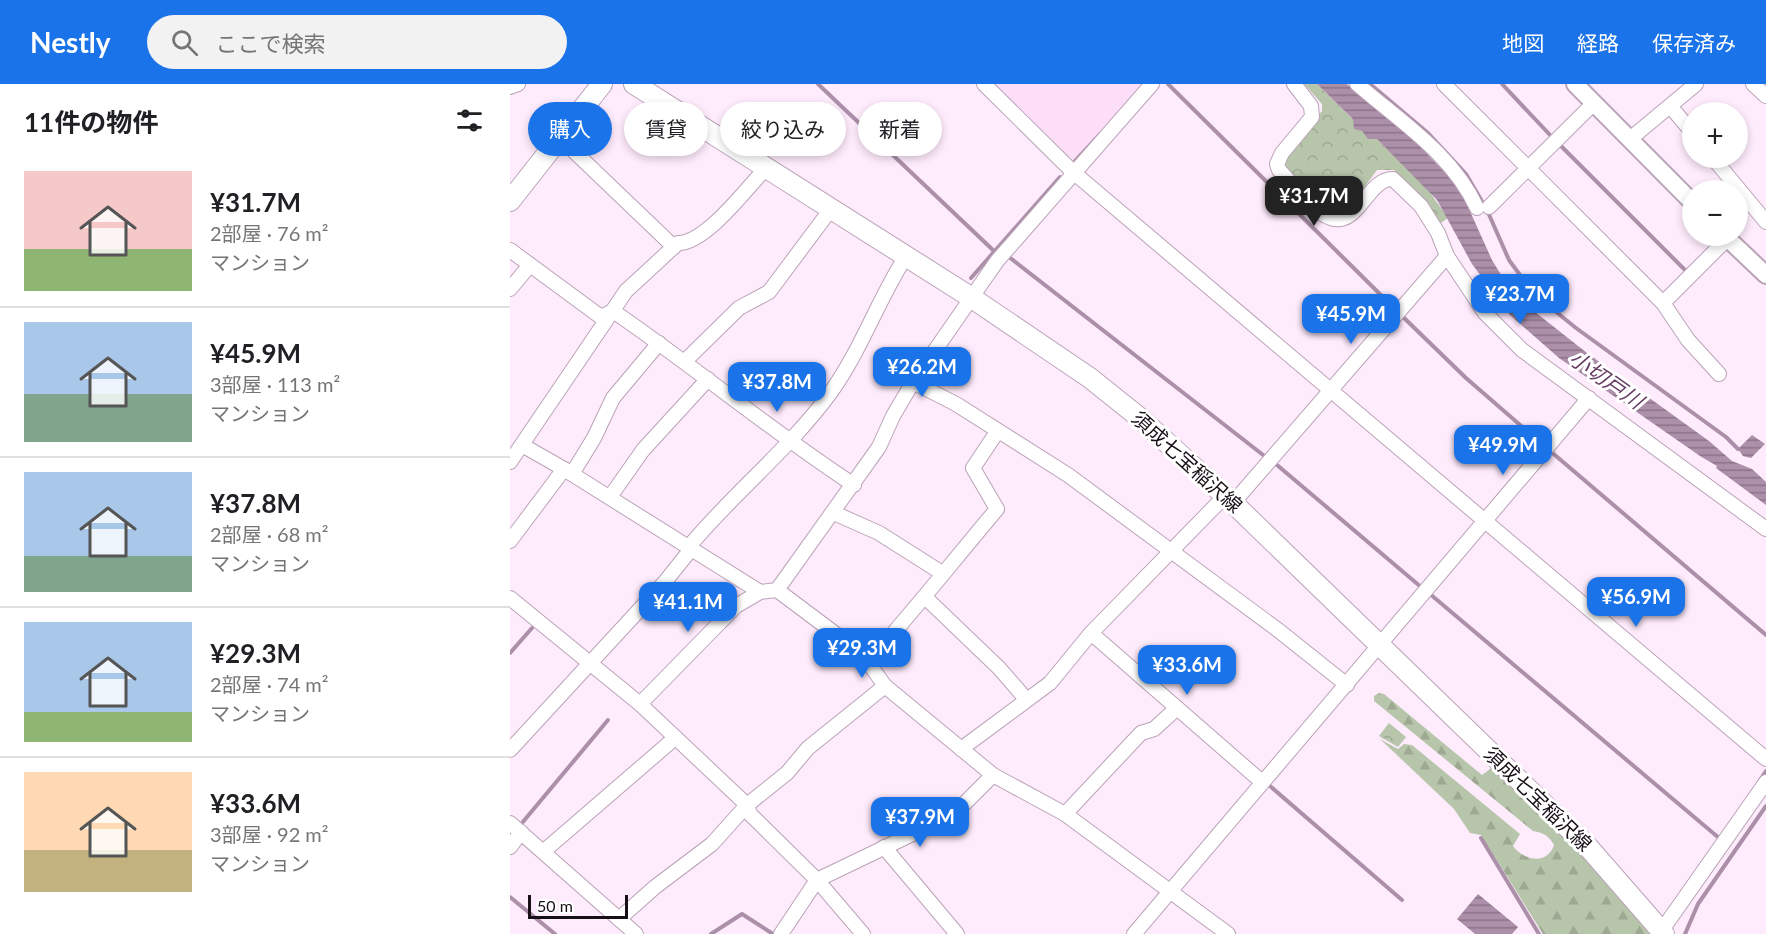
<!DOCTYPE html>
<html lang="ja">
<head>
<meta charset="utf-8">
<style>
  :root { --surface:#fff; --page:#f2f2f2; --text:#202124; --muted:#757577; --line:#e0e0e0; --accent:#1a73e8 }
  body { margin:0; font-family:Lato,"Noto Sans JP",sans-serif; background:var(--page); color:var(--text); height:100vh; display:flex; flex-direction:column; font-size:22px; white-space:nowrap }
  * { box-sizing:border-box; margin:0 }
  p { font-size:20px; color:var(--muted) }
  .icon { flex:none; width:33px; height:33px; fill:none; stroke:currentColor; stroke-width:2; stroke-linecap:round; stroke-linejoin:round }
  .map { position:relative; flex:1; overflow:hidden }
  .drawer { display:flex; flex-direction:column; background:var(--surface); width:510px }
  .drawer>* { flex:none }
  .banner { position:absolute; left:18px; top:18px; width:570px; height:54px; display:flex; gap:12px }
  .fabs { position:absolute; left:1172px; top:18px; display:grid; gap:12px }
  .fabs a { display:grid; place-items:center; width:66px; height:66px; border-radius:50%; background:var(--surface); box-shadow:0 3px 9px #0003; font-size:30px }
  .scale { position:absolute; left:18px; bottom:15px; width:100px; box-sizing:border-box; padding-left:6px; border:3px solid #170f16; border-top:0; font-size:16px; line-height:21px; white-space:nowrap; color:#170f16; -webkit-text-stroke:4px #fff; paint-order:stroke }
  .price { position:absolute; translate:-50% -51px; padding:0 14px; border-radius:12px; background:var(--accent); color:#fff; font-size:20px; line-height:39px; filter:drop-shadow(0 2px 3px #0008) }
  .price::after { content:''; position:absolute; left:50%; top:36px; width:18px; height:14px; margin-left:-9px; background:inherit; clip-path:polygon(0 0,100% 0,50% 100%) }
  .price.current { background:#222; color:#fff }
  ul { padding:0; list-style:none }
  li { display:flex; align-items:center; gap:18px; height:150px; padding:0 24px }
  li+li { border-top:2px solid var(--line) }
  li span { display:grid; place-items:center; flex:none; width:168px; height:120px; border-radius:0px; color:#555 }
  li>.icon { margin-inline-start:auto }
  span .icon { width:72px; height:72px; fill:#fffc; stroke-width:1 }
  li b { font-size:26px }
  h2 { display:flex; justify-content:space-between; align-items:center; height:72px; padding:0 24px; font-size:26px }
  .chip { padding:0 21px; border-radius:27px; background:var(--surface); box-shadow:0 3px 9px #0003; font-size:21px; line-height:54px }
  .chip.current { background:var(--accent); color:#fff }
  header { display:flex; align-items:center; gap:36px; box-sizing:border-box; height:84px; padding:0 30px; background:var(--accent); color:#fff }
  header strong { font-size:28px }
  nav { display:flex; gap:33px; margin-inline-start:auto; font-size:21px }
  .search { width:420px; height:54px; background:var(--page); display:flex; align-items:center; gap:15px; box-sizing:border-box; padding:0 21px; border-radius:33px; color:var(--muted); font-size:22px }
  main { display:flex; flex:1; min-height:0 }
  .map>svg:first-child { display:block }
  .built { fill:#fddef9 }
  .forest { fill:url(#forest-firs) }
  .park { fill:url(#park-crowns) }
  .water { fill:url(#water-rules) }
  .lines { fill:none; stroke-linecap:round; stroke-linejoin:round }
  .stream { stroke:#ac8fa9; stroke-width:4 }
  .minor-casing { stroke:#baa3b8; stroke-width:16 }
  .tertiary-casing { stroke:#baa3b8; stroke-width:20 }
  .secondary-casing { stroke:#baa3b8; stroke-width:22 }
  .minor { stroke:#fff; stroke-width:14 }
  .tertiary { stroke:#fff; stroke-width:16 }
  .secondary { stroke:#fff; stroke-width:20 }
  .labels { text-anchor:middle; stroke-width:6; stroke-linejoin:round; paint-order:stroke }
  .street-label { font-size:20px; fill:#170f16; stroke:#fff }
  .water-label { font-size:21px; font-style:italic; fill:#663d63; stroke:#fff }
</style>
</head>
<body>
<header>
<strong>Nestly</strong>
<div class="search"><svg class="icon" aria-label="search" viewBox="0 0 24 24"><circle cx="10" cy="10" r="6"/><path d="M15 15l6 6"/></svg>ここで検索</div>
<nav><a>地図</a><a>経路</a><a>保存済み</a></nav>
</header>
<main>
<section class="drawer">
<h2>11件の物件<svg class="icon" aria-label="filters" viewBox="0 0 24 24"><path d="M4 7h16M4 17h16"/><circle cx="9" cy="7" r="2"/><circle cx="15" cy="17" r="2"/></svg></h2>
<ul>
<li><span style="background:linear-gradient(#f6c9c9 65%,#8fb573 0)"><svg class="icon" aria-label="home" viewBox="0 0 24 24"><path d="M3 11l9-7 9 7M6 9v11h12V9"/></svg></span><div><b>¥31.7M</b><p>2部屋 · 76 m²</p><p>マンション</p></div></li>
<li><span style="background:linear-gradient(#a9c7e8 60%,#7fa58c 0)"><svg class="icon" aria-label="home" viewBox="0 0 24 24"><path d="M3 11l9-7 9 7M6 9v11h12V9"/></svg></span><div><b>¥45.9M</b><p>3部屋 · 113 m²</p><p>マンション</p></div></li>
<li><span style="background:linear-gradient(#a9c7e8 70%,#7fa58c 0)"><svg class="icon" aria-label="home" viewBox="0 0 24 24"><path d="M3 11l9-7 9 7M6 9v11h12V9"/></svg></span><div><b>¥37.8M</b><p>2部屋 · 68 m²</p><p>マンション</p></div></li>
<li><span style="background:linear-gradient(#a9c7e8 75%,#8fb573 0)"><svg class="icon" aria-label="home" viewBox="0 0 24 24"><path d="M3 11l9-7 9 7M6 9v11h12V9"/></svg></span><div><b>¥29.3M</b><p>2部屋 · 74 m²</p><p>マンション</p></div></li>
<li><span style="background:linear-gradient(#ffd9b3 65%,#c2b280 0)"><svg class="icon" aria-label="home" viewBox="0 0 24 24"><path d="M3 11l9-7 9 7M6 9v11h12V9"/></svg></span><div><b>¥33.6M</b><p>3部屋 · 92 m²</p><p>マンション</p></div></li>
</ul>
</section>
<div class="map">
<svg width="1256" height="850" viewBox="0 0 1256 850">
  <defs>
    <pattern id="forest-firs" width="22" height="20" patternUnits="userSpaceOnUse" patternTransform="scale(1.5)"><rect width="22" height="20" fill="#b7c6ab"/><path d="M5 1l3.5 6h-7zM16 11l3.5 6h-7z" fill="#9da992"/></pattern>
    <pattern id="park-crowns" width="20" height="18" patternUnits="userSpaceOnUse" patternTransform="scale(1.5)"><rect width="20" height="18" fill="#b7c6ab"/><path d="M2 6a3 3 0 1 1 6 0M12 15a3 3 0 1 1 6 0" fill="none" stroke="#9da992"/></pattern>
    <pattern id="water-rules" width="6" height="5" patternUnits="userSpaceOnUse" patternTransform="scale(1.5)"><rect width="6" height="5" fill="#ac8fa9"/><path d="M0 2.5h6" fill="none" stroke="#8b7389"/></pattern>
  </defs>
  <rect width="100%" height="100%" fill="#feebfc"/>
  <path class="built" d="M 482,0 L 632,0 L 564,76 L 561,73 L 558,76 Z"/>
  <path class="forest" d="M 869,609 L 874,610 L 972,691 L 984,682 L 1074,771 L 1142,850 L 1033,850 L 971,751 L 960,749 L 944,725 L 870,655 L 888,665 L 894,660 L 902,661 L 1010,750 L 1003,762 C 1013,776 1037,782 1044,761 C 1038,751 1034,749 1023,747 L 864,617 L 864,612 Z"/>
  <g class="park">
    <path d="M 794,0 L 807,0 L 843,35 L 848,45 L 867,55 L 914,100 L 938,134 L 928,141 L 915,120 L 884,86 L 867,86 C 842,118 834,145 797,107 C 786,97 776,89 773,74 L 812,27 L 812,20 Z"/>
    <path d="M 879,639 L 896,653 L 888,663 L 869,652 Z"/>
  </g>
  <g class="water">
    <path d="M 807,0 L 837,0 L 903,55 L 941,95 L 954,114 L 982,176 L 996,199 L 1020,224 L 1077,269 L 1199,357 L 1222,377 L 1242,385 L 1256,398 L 1256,421 L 1206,384 L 1207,382 L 1190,372 L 1049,274 L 1000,231 L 962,180 L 927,116 L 867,55 L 858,55 L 852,47 L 844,45 L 843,35 Z"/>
    <path d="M 1242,351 L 1255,360 L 1241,374 L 1233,372 L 1228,365 Z"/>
    <path d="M 968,810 L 1008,843 L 1002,850 L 965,850 L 947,835 Z"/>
  </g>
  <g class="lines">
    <g class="stream">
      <path d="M 308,0 L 484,167"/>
      <path d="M 658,0 L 885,225"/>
      <path d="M 860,0 L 918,49 L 956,90 L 977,126 L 999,176 L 1024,210 L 1066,244 L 1216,353 L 1228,365"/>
      <path d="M 992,0 L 1041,52"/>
      <path d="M 1049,60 L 1176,187"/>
      <path d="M 565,77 L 591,49"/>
      <path d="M 499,173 L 757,374"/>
      <path d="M 461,194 L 550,93"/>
      <path d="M 891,231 L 956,294 L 1033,361"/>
      <path d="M 1039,366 L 1256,551"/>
      <path d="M 767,381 L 911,503"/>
      <path d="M 920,510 L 1209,754"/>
      <path d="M 0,569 L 22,544"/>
      <path d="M 1250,696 L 1256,687"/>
      <path d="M 760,702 L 892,816"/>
      <path d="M 12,739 L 98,636"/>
      <path d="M 971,754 L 1029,850"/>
      <path d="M 0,813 L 45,850"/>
      <path d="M 201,850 L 232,830 L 263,850"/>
      <path d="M 1175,850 L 1188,820 L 1256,722"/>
    </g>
    <defs>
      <g id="minor">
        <path d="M 474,0 L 563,88 L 1256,675"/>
        <path d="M 784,0 L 801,22 L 802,33 L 772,69 L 767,80 L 769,86 C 783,100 798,123 816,132 C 848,149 856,94 883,95 L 911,122 L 928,149 L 937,172 L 975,229 L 1012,266 L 1256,445"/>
        <path d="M 847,0 C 891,38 942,70 967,124"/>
        <path d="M 934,0 L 1153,219 L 1178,256 L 1209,290"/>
        <path d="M 1243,0 L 1256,12"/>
        <path d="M 0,3 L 8,0"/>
        <path d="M 1160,22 L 1182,48"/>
        <path d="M 50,54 L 164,163"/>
        <path d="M 1120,55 L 1186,0"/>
        <path d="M 1203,74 L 1256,138"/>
        <path d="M 979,123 L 1084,19"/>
        <path d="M 0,166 L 91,233 L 103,227 C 185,283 261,347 344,401"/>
        <path d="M 0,205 L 20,181"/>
        <path d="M 1153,219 L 1218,154"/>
        <path d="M 175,277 L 229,224 L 259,208 L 321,125"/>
        <path d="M 403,298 L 446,320 L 558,391 L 768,546 L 837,601"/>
        <path d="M 12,361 L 54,385"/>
        <path d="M 0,378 L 116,207 L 168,159 C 195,160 237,104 256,84"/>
        <path d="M 62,390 L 84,354 L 103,314 L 149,259"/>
        <path d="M 100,413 L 133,366 L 198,295"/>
        <path d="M 723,419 L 937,172"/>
        <path d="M 324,429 L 369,449 L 432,489"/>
        <path d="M 0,457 L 54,385 L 250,508"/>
        <path d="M 267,506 L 339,560 L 358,578 L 375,602 L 483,691 L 555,730 L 718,850"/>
        <path d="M 0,514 L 130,620 L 237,721 L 240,730 L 307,796 L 353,850"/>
        <path d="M 416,514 L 489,584 L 516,615"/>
        <path d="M 581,549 L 752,698"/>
        <path d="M 358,578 C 403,528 444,476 487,425 L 463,384 L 487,348"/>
        <path d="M 130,620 L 226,522 L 250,508 L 267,506 L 369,363 L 383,332 L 403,298 L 487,177 L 642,0"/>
        <path d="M 451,665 L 540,599 L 581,549 L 715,412"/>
        <path d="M 0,666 L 154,499 L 182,464 L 182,459 C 226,407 281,363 321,308 C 351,266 368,216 396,172"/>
        <path d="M 555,730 L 631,649 L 644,645 L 667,624"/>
        <path d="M 0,739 L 126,850"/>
        <path d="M 0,763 L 11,748"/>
        <path d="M 374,763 L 447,850"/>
        <path d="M 34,767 L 165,654"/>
        <path d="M 109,835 L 145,803 L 202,760 L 237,721 L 277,689 L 298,664 L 375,602"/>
        <path d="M 1152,846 L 1256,698"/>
        <path d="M 271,850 L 307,796 L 444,730 L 483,691"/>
        <path d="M 624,850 L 1079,314"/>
      </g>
      <g id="tertiary">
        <path d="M 1065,0 L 1182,118"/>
        <path d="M 1215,152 L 1256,191"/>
      </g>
      <g id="secondary">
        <path d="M 124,0 L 462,214 L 580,294 L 630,334 L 723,419 L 1079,764 L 1154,850"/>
        <path d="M 0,117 L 92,0"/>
      </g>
    </defs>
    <use href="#minor" class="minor-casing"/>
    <use href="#tertiary" class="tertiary-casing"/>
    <use href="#secondary" class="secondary-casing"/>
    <use href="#minor" class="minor"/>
    <use href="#tertiary" class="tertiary"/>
    <use href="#secondary" class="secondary"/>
  </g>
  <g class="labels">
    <g class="street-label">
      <text transform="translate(677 378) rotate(42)" y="7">須成七宝稲沢線</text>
      <text transform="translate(1028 715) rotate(44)" y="7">須成七宝稲沢線</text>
    </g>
    <g class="water-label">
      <text transform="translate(1096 296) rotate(35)" y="7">小切戸川</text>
    </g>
  </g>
</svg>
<div class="fabs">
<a>+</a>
<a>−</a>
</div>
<div class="scale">50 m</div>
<b class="price current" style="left:804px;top:143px">¥31.7M</b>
<b class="price" style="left:1010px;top:241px">¥23.7M</b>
<b class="price" style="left:841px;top:261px">¥45.9M</b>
<b class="price" style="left:412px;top:314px">¥26.2M</b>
<b class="price" style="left:267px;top:329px">¥37.8M</b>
<b class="price" style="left:993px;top:392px">¥49.9M</b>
<b class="price" style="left:1126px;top:544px">¥56.9M</b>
<b class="price" style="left:178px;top:549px">¥41.1M</b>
<b class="price" style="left:352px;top:595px">¥29.3M</b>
<b class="price" style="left:677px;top:612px">¥33.6M</b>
<b class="price" style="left:410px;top:764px">¥37.9M</b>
<div class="banner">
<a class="chip current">購入</a>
<a class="chip">賃貸</a>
<a class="chip">絞り込み</a>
<a class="chip">新着</a>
</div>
</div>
</main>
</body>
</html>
